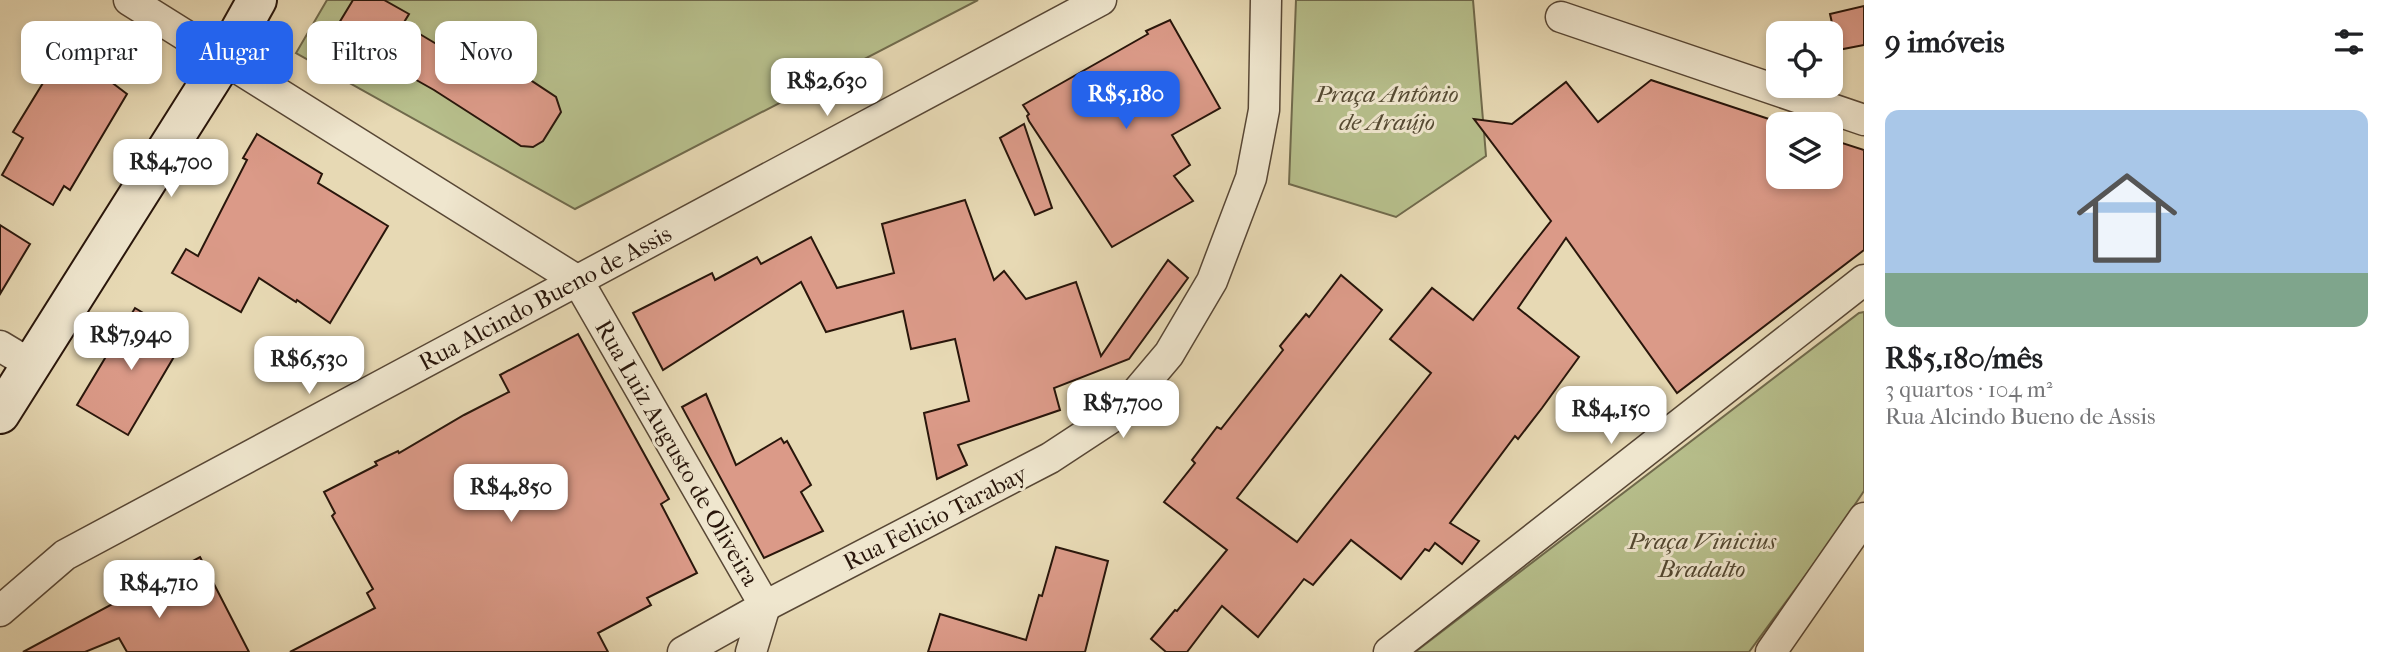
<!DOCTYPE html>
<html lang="pt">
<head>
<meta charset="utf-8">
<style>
  :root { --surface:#fff; --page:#f2f2f2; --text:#202124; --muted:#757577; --accent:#2563eb }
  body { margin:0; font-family:"IM FELL French Canon",serif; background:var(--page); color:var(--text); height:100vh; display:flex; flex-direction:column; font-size:26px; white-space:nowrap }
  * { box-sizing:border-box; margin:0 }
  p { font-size:23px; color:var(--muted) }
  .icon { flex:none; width:38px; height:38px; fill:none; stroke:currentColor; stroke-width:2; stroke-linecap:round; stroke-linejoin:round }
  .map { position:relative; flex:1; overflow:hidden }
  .sheet { display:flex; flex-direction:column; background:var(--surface); width:525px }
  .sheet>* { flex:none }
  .top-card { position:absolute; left:21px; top:21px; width:665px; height:63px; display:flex; gap:14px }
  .controls { position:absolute; left:1766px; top:21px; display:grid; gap:14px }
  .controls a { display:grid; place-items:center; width:77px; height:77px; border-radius:14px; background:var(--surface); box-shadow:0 4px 10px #0003; font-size:35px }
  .price { position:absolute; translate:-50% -60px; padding:0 16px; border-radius:14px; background:#fff; color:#222; font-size:23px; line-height:46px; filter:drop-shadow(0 2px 4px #0008) }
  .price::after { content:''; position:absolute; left:50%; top:42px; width:21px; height:16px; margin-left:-10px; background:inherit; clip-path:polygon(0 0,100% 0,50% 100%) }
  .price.active { background:var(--accent); color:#fff }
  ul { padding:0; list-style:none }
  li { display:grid; align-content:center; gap:14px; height:371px; padding:0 21px }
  li span { display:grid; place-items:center; height:217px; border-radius:14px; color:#555 }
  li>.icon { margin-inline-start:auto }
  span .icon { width:126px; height:126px; fill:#fffc; stroke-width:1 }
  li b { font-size:30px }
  h2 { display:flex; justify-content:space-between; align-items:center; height:84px; padding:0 21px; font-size:30px }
  .pill { padding:0 24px; border-radius:14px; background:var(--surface); box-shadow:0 4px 10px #0003; font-size:24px; line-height:63px }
  .pill.active { background:var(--accent); color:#fff }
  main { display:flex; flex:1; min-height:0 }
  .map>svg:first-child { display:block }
  .green { fill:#b7bf8c; stroke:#706a4c; stroke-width:2 }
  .building { fill:#db9a88; stroke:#29160b; stroke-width:2 }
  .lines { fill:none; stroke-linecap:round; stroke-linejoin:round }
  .street-casing { stroke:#584735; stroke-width:33 }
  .secondary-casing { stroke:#29160b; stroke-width:42 }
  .street { stroke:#efe6ce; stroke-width:30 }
  .secondary { stroke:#efe6ce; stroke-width:38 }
  .labels { text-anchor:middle; stroke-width:6; stroke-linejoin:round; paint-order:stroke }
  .park-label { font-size:24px; font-style:italic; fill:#544932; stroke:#efe6ce }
  .street-label { font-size:24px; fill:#29160b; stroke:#efe6ce }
</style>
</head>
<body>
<main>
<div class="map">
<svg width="1864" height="652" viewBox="0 0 1864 652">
  <rect width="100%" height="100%" fill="#e7d9b4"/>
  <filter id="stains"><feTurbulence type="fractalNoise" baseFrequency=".00286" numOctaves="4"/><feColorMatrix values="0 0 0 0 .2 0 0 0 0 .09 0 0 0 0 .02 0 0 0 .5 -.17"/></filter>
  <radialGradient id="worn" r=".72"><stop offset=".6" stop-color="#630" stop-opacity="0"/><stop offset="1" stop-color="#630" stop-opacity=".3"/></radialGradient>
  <g class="green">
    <path d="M 327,0 L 978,0 L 575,209 L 296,53 Z"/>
    <path d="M 1296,0 L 1473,0 L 1486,156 L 1396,217 L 1289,184 Z"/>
    <path d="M 1864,312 L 1864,491 L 1827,546 L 1749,652 L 1415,652 L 1859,313 Z"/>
  </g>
  <g class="building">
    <path d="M 353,0 L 384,0 L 409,14 L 403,24 L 495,79 L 506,64 L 556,97 L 561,112 L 543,141 L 533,147 L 521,146 L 434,90 L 333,33 Z"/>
    <path d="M 1864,6 L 1864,45 L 1838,50 L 1830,14 Z"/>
    <path d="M 1170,20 L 1220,108 L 1172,135 L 1190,165 L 1174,176 L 1193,201 L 1112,247 L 1029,121 L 1027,116 L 1029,114 L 1023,105 L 1148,34 L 1146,31 Z"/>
    <path d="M 65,47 L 127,94 L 70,190 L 64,186 L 53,205 L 2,175 L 23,138 L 13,132 Z"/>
    <path d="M 1651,80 L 1778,122 L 1778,177 L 1830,177 L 1830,139 L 1864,150 L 1864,250 L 1677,393 L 1566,238 L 1518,308 L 1579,357 L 1542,408 L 1518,439 L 1515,436 L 1450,523 L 1479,541 L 1462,564 L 1435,543 L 1429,551 L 1425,549 L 1401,579 L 1351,540 L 1313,585 L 1304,579 L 1258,637 L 1222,606 L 1187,652 L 1166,652 L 1151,639 L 1175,610 L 1177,611 L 1227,550 L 1164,502 L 1195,463 L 1192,460 L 1217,427 L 1221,429 L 1283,350 L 1280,346 L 1306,314 L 1309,317 L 1341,275 L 1382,310 L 1237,498 L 1297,542 L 1431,373 L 1390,339 L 1432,288 L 1473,320 L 1551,221 L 1474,119 L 1512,124 L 1566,82 L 1598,122 Z"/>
    <path d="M 1024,124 L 1052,208 L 1035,215 L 1000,138 Z"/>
    <path d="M 257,134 L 322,174 L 318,183 L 388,226 L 330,323 L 297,300 L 296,302 L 259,278 L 241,312 L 172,273 L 186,249 L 198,256 L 247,160 L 243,158 Z"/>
    <path d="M 965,200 L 994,280 L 1004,271 L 1026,299 L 1076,282 L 1101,356 L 1168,260 L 1188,278 L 1129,359 L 1054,388 L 1060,410 L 958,445 L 967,465 L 937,479 L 924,413 L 969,401 L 955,339 L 911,349 L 903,311 L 826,332 L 801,282 L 663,370 L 633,313 L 712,273 L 715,280 L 757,257 L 761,264 L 811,237 L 837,288 L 894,273 L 882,224 Z"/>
    <path d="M 0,225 L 30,244 L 0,294 Z"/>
    <path d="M 135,308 L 185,338 L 128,435 L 77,405 Z"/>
    <path d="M 578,334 L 669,499 L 661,504 L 697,573 L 647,598 L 651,605 L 598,633 L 608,652 L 290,652 L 375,608 L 367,593 L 373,589 L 332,516 L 335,513 L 324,492 L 377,465 L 375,462 L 398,451 L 399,453 L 464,415 L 509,392 L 500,375 Z"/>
    <path d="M 706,394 L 736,465 L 781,438 L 784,443 L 787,441 L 811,485 L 801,492 L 823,531 L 764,558 L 682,407 Z"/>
    <path d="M 1056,547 L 1108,561 L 1085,652 L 928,652 L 940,614 L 1026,640 L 1039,595 L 1042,596 Z"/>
    <path d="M 200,557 L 249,652 L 127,652 L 119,638 L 85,652 L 23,652 Z"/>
  </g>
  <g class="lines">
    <defs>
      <g id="street">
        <path d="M 129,0 L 578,281 L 765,606 L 751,652"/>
        <path d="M 1561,17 L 1864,120"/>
        <path d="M 0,346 L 30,364"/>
        <path d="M 0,611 L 65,555 L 1101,0"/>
        <path d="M 683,652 L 765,606 L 1050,458 L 1120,412 L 1169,354 L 1212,281 L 1251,178 L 1264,110 L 1266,0"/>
        <path d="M 1389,652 L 1864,280"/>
        <path d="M 1771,652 L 1864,518"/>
      </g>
      <path id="secondary" d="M 0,414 L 224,59 L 257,0"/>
    </defs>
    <use href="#street" class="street-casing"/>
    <use href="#secondary" class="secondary-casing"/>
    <use href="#street" class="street"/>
    <use href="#secondary" class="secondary"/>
  </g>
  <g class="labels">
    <g class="park-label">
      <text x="1387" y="102">Praça Antônio<tspan x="1387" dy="28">de Araújo</tspan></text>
      <text x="1702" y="549">Praça Vinicius<tspan x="1702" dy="28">Bradalto</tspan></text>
    </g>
    <g class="street-label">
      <text transform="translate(545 298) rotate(-28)" y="8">Rua Alcindo Bueno de Assis</text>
      <text transform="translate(677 453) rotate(60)" y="8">Rua Luiz Augusto de Oliveira</text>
      <text transform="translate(935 518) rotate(-27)" y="8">Rua Felicio Tarabay</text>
    </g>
  </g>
  <rect width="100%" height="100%" filter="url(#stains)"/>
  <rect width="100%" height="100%" fill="url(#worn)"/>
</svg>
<div class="controls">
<a><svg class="icon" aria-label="locate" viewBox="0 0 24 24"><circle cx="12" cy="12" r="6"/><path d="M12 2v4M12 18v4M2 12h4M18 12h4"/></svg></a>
<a><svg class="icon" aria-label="layers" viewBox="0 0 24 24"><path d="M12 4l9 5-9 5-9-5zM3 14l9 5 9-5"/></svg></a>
</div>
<b class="price" style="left:827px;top:118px">R$2,630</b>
<b class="price active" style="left:1126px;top:131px">R$5,180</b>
<b class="price" style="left:171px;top:199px">R$4,700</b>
<b class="price" style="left:131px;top:372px">R$7,940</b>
<b class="price" style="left:309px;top:396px">R$6,530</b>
<b class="price" style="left:1123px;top:440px">R$7,700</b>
<b class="price" style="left:1611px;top:446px">R$4,150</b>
<b class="price" style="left:511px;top:524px">R$4,850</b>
<b class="price" style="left:159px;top:620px">R$4,710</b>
<div class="top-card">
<a class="pill">Comprar</a>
<a class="pill active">Alugar</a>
<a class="pill">Filtros</a>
<a class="pill">Novo</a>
</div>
</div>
<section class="sheet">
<h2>9 imóveis<svg class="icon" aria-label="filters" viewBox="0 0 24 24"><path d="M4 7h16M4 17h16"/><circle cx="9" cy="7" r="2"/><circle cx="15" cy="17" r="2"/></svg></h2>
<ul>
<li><span style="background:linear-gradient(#a9c7e8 75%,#7fa58c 0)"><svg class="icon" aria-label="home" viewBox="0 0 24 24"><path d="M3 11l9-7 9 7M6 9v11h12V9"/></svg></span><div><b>R$5,180/mês</b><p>3 quartos · 104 m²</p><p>Rua Alcindo Bueno de Assis</p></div></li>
</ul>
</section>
</main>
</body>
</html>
